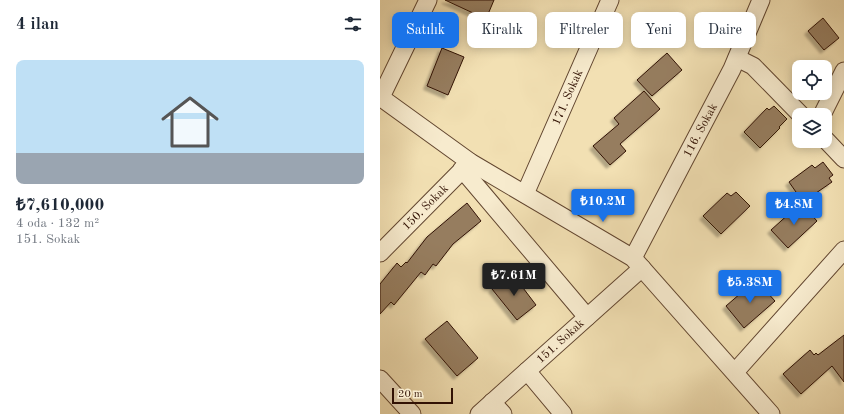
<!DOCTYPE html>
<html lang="tr">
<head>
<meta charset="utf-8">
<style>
  :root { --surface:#fff; --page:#f2f2f3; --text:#1f2937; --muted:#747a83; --line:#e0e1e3; --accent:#1a73e8 }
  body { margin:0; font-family:"Old Standard TT",serif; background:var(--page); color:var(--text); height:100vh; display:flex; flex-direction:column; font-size:15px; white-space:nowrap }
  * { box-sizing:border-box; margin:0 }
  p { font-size:13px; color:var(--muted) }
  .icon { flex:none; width:22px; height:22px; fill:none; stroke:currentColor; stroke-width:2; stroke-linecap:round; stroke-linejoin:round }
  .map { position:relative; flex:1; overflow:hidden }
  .side { display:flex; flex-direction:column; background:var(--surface); width:380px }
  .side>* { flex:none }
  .top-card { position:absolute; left:12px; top:12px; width:380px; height:36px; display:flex; gap:8px }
  .fabs { position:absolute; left:412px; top:60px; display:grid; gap:8px }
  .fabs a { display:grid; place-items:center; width:40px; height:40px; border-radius:8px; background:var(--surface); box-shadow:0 2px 10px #0003; font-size:20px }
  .scale { position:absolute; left:12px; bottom:10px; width:61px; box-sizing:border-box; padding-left:4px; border:2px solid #321204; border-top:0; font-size:11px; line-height:14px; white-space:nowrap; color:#321204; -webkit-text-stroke:3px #f7ebce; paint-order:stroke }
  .price { position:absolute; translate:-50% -34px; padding:0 9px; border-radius:4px; background:var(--accent); color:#fff; font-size:13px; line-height:26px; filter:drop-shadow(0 1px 2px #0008) }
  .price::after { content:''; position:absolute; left:50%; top:24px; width:12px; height:9px; margin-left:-6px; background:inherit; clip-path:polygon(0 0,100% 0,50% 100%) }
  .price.selected { background:#222; color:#fff }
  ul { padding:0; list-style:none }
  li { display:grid; align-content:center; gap:8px; height:212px; padding:0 16px }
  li+li { border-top:1px solid var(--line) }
  li span { display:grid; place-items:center; height:124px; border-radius:8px; color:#555 }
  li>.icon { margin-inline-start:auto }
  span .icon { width:72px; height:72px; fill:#fffc; stroke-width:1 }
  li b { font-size:17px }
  h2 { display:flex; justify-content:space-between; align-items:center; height:48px; padding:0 16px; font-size:17px }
  .chip { padding:0 14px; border-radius:8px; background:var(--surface); box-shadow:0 2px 10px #0003; font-size:14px; line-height:36px }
  .chip.selected { background:var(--accent); color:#fff }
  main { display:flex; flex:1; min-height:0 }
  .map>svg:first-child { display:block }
  .building { fill:#967d5f; stroke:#321204; filter:url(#shadow) }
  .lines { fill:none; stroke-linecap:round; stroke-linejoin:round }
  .minor-casing { stroke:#624630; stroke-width:19 }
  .minor { stroke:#f7ebce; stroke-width:17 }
  .labels { text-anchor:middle; stroke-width:3.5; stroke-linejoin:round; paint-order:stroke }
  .street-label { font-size:12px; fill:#321204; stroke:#f7ebce }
</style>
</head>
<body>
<main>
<section class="side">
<h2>4 ilan<svg class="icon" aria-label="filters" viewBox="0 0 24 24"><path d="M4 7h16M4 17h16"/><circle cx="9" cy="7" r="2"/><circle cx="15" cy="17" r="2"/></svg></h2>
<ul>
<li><span style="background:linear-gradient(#bfe0f5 75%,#9aa5b1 0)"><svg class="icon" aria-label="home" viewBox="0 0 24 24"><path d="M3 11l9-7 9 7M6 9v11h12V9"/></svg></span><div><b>₺7,610,000</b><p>4 oda · 132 m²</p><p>151. Sokak</p></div></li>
</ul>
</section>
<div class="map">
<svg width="464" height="414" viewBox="0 0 464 414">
  <defs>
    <filter id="shadow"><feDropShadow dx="-3.5" dy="3.5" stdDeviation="1" flood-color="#0004"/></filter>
  </defs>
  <rect width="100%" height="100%" fill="#f2e0b3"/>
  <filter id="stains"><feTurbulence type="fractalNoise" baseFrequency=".005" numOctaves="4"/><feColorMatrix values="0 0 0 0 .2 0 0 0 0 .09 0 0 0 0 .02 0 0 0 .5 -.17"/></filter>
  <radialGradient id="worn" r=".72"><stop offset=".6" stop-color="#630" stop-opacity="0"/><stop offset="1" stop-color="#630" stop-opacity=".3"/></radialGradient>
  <g class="building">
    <path d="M 65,0 L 114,0 L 106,19 Z"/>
    <path d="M 443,18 L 459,38 L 444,50 L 428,31 Z"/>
    <path d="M 62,48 L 84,57 L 68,95 L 47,86 Z"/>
    <path d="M 287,53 L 302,70 L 272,96 L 257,80 Z"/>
    <path d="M 264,91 L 280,109 L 240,144 L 246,151 L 230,165 L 213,146 L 239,124 L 234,118 Z"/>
    <path d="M 394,106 L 407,119 L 399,127 L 400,128 L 380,148 L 364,132 L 387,108 L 389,110 Z"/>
    <path d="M 443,162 L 453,175 L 449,178 L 452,182 L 423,202 L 409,182 L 432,165 L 435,168 Z"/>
    <path d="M 356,192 L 370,206 L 341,234 L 323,216 L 347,193 L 351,196 Z"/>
    <path d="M 87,203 L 101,221 L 73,244 L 56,266 L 53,264 L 45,275 L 41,272 L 14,305 L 11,302 L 0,314 L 0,284 L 17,263 L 21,267 L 26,262 L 27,263 L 47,237 Z"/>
    <path d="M 421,203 L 437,221 L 408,248 L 391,230 Z"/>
    <path d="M 134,276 L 156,305 L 137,320 L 112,289 L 125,278 L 128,281 Z"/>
    <path d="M 376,280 L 395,301 L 364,328 L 346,306 Z"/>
    <path d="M 67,321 L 98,358 L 77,376 L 45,339 Z"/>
    <path d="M 464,335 L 464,382 L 452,366 L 421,394 L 403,374 L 430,350 L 434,355 L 436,353 L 438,355 Z"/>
  </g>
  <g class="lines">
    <defs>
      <g id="minor">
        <path d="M 357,58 L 373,66 L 421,115"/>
        <path d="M 0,97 L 90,162 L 253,258 L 391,414"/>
        <path d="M 1,97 L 48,0"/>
        <path d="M 442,115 L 464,71"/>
        <path d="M 445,139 L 464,159"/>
        <path d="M 82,169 L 207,317"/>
        <path d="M 145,194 L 230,0"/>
        <path d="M 0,253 L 90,162"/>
        <path d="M 253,258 L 352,69 L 381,0"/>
        <path d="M 147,371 L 183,414"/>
        <path d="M 355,372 L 464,250"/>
        <path d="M 0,379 L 32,414"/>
        <path d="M 112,402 L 123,414"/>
        <path d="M 99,414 L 262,268"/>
      </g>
    </defs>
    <use href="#minor" class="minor-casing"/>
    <use href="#minor" class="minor"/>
  </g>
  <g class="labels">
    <g class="street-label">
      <text transform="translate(187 97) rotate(-66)" y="4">171. Sokak</text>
      <text transform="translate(320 130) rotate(-62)" y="4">116. Sokak</text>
      <text transform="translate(45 207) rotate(-45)" y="4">150. Sokak</text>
      <text transform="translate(180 341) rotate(-42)" y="4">151. Sokak</text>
    </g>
  </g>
  <rect width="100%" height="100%" filter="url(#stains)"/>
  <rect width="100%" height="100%" fill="url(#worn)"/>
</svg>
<div class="fabs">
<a><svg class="icon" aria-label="locate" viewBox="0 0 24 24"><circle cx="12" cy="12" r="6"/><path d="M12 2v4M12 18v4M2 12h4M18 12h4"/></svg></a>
<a><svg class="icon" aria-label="layers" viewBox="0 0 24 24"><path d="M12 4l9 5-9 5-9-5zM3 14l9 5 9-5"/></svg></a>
</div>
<div class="scale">20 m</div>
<b class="price" style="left:223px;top:223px">₺10.2M</b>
<b class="price" style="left:414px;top:226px">₺4.8M</b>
<b class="price selected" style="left:134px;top:297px">₺7.61M</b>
<b class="price" style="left:370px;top:304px">₺5.38M</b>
<div class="top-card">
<a class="chip selected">Satılık</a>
<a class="chip">Kiralık</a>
<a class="chip">Filtreler</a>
<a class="chip">Yeni</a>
<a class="chip">Daire</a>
</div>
</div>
</main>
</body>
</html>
